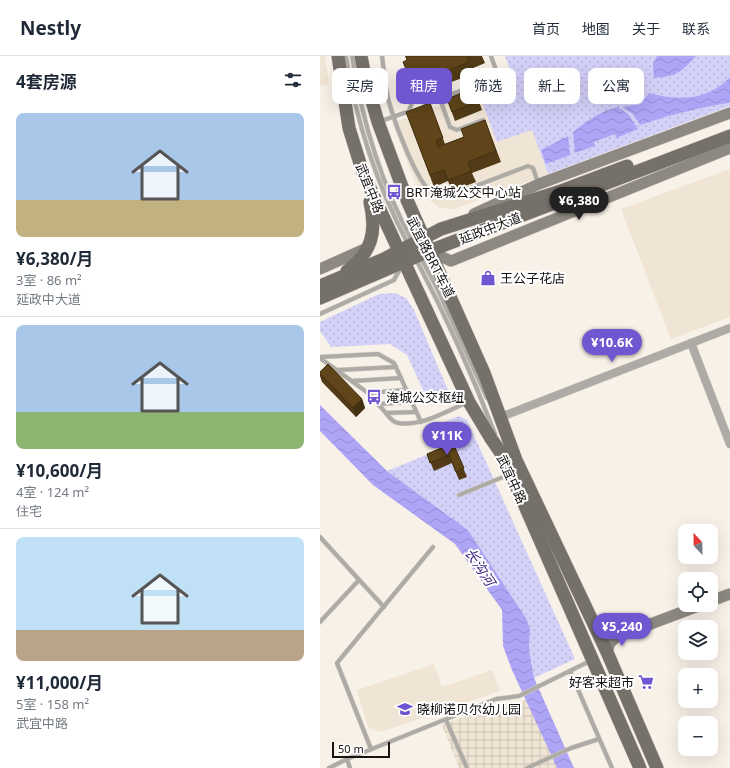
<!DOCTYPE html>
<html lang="zh">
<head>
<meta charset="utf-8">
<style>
  :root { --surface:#fff; --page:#f2f2f3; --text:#1f2937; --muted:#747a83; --line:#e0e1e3; --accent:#7056d0 }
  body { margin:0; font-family:"Noto Sans","Noto Sans SC",sans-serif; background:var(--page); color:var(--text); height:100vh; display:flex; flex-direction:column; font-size:15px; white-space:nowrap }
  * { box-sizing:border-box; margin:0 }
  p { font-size:13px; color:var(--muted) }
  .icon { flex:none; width:22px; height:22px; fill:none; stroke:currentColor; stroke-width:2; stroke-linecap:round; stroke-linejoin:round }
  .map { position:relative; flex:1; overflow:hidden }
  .panel { display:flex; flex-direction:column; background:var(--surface); width:320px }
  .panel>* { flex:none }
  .hud { position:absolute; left:12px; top:12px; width:338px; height:36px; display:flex; gap:8px }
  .needle { width:26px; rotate:338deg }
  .controls { position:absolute; left:358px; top:468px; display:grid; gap:8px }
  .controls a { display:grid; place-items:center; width:40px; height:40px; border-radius:8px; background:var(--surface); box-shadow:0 4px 16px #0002; font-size:20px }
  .scale { position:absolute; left:12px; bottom:10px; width:58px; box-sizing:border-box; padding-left:4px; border:2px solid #161310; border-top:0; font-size:11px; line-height:14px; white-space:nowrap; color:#161310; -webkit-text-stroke:3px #fff; paint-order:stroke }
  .price { position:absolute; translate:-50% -34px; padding:0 9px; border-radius:14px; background:var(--accent); color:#fff; font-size:13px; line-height:26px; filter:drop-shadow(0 1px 2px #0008) }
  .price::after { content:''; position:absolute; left:50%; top:24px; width:12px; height:9px; margin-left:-6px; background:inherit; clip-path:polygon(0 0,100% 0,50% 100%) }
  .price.active { background:#222; color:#fff }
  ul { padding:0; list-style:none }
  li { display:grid; align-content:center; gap:8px; height:212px; padding:0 16px }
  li+li { border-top:1px solid var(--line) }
  li span { display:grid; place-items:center; height:124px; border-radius:8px; color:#555 }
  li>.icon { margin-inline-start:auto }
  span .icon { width:72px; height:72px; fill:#fffc; stroke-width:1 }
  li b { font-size:17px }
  h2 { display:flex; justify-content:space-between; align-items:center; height:48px; padding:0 16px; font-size:17px }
  .pill { padding:0 14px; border-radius:8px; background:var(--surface); box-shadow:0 4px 16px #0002; font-size:14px; line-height:36px }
  .pill.active { background:var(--accent); color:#fff }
  header { display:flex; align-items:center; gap:24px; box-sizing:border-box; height:56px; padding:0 20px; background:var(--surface); border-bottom:1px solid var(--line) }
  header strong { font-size:19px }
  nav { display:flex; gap:22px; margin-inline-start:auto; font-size:14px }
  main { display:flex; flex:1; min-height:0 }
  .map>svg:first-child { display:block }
  .built { fill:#f0e5d4 }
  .industrial { fill:url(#industrial-grid) }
  .park { fill:url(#park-dots) }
  .water { fill:url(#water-waves) }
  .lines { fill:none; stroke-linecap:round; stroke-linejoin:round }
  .lane-casing { stroke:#d4cdc5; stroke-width:5 }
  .street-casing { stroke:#d4cdc5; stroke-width:9 }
  .secondary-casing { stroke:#d4cdc5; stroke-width:12 }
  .primary-casing { stroke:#d4cdc5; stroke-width:14 }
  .lane { stroke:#aeaba7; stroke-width:4 }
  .street { stroke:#aeaba7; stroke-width:8 }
  .secondary { stroke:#8d8982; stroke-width:11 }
  .primary { stroke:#757069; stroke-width:13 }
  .wall { fill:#523b16 }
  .shaded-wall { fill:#423012 }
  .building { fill:#5f4519; stroke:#423012 }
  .labels { text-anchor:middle; stroke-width:4; stroke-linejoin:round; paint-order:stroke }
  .street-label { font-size:13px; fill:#161310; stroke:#fff }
  .poi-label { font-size:13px; fill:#161310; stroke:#fff; text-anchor:start }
  .water-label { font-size:14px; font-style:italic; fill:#371d79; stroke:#fff }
</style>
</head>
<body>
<header>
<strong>Nestly</strong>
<nav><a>首页</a><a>地图</a><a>关于</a><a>联系</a></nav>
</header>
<main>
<section class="panel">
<h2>4套房源<svg class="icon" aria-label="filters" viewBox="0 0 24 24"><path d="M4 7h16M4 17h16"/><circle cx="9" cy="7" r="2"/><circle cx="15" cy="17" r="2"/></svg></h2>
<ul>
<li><span style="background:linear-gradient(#a9c7e8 70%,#c2b280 0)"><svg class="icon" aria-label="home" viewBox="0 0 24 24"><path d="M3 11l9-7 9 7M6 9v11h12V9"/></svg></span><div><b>¥6,380/月</b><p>3室 · 86 m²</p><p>延政中大道</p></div></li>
<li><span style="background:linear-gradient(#a9c7e8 70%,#8fb573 0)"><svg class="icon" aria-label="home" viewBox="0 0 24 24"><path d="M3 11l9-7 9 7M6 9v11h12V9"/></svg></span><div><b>¥10,600/月</b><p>4室 · 124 m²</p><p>住宅</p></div></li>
<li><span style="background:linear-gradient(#bfe0f5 75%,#b9a48a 0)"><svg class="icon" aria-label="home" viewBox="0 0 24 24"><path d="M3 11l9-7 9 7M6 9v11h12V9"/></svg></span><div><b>¥11,000/月</b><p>5室 · 158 m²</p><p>武宜中路</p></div></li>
</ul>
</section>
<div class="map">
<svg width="410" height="712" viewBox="0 0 410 712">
  <defs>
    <pattern id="industrial-grid" width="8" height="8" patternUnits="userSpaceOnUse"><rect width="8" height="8" fill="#f0e5d4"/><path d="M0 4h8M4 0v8" fill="none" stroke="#cdc4b5"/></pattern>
    <pattern id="park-dots" width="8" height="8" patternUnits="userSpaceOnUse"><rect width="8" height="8" fill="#d4d1f9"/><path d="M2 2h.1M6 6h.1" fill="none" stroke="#b5b3d4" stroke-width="1.8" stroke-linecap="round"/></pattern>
    <pattern id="water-waves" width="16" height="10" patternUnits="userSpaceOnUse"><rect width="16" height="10" fill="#aea5f7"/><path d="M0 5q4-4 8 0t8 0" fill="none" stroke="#958dd3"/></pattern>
  </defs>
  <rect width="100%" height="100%" fill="#f8f1e7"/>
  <g class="built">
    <path d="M 0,0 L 5,0 L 9,28 L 0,30 Z"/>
    <path d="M 158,35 L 177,86 L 212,74 L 228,118 L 134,153 L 120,152 L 104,140 L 94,124 L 72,67 Z"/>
    <path d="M 410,113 L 410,261 L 351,283 L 301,153 Z"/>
    <path d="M 114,608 L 122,631 L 172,614 L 180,635 L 61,676 L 48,671 L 37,634 Z"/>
  </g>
  <path class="industrial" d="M 206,643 L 237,712 L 139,712 L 122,669 L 180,647 L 200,647 Z"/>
  <g class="park">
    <path d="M 185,0 L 410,0 L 410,50 L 228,118 L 212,74 L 177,86 L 158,35 L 193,22 Z"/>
    <path d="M 75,237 L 86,242 L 94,254 L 130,339 L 109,347 L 87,299 L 70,288 L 11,291 L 0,275 L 0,266 L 59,238 Z"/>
    <path d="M 139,360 L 147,364 L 255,603 L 214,622 L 209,594 L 210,573 L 206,562 L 148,474 L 67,415 L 123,392 L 114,370 Z"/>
  </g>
  <g class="water">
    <path d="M 337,0 L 376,0 C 360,17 357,20 334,22 L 333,8 Z"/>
    <path d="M 410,21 L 410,46 L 408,47 C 377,52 349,59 320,69 L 313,58 L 302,51 L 321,48 L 329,37 C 358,45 388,45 410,21 Z"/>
    <path d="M 298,51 L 308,58 L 318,73 L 296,82 L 295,78 L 274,86 L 275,90 L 255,97 L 253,76 C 268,64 279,56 298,51 Z"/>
    <path d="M 248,80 L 250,99 L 226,108 L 221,94 Z"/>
    <path d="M 0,349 L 67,415 L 148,474 L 206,562 L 210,573 L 209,594 L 214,622 L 254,712 L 237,712 L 192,614 L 183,590 L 182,554 L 135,488 L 53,429 L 0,375 Z"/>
  </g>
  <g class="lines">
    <defs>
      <g id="lane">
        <path d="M 26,0 C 36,66 57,129 88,188"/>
        <path d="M 32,0 C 42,65 61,127 92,185"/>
        <path d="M 62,0 C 64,15 65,31 69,46 C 74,64 97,129 113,137 C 119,140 125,139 132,139 L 208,110 L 213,112 L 218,127"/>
        <path d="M 120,43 L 130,71 L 137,74 L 163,64"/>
        <path d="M 105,48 L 173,23 L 177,17 L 171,0"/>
        <path d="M 89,55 L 93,44 L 90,33"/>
        <path d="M 61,65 L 90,55"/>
        <path d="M 100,200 L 117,232 L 167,342"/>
        <path d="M 96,203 C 126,260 152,318 175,378"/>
        <path d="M 0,258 L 74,224 L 81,211"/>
        <path d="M 0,301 L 58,298 L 74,307 L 101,366"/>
        <path d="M 0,302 L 48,337 L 86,334"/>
        <path d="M 18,314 L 76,311"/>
        <path d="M 32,325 L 81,322"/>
        <path d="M 48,337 L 58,348 L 92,346"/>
        <path d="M 58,348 L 66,357 L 96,356"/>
        <path d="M 66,357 C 69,361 72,366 78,367 C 101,371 127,355 148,346"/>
        <path d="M 139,439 L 188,419"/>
        <path d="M 0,481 L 64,551"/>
        <path d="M 0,566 L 39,524"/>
        <path d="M 250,615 L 292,712"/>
        <path d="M 126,664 L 147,712"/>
        <path d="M 51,693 L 17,607 L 113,491"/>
        <path d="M 27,703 L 30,712"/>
        <path d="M 9,712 L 27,703 L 176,643 L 199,640 L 270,605"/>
        <path d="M 207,712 L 251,692 L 279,683"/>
      </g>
      <g id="street">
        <path d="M 371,287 L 410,388"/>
        <path d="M 181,361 L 410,272"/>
      </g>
      <g id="secondary">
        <path d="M 154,158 L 219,128 L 410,57"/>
        <path d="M 109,195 L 131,205 L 410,92"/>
        <path d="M 0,213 L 47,192"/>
        <path d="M 391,545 L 410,538"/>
        <path d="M 272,565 C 282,571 292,579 304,577"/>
        <path d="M 287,596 L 290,587 L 296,581 L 381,549"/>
      </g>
      <g id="primary">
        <path d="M 18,0 L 29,72 L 43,117 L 149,346 L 170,381 L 183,400 L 320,712"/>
        <path d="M 41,0 L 45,21 L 58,66 L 87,144 L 164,317 L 196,404 L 287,596 L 337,712"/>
        <path d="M 27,215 C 52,196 57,176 50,146"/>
        <path d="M 0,230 L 64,203 L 121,173 L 238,136 L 307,110"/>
        <path d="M 0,242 L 109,195 L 410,80"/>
      </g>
    </defs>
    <use href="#lane" class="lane-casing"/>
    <use href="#street" class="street-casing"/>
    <use href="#secondary" class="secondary-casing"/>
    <use href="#primary" class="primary-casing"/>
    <use href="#lane" class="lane"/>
    <use href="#street" class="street"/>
    <use href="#secondary" class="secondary"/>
    <use href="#primary" class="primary"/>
  </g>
  <g class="wall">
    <path d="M 85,0 L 162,0 L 165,7 L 151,13 L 153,18 L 110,34 L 109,31 L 95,36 L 83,6 L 87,4 Z"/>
    <path d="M 154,32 L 162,54 L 135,65 L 127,43 Z"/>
    <path d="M 110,47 L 125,88 L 144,81 L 165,64 L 181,106 L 152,117 L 156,126 L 132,135 L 128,125 L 114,131 L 86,56 Z"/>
    <path d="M 0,316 L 42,343 L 45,352 L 36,361 L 2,326 L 0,320 Z"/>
    <path d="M 133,387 L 147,421 L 139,424 L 132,407 L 114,415 L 107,398 Z"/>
  </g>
  <path class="shaded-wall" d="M 42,343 L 45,352 L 36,361 L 33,352 Z"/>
  <g class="building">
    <path d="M 86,0 L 151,0 L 147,2 L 149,6 L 106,23 L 105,20 L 91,25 L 83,6 L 87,4 Z"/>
    <path d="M 154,32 L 159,45 L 132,56 L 127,43 Z"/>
    <path d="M 110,47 L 123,82 L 116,85 L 118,91 L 144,81 L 141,73 L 165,64 L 176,95 L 148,106 L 152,115 L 128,124 L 124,114 L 110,119 L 86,56 Z"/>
    <path d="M 8,308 L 42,343 L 33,352 L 0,318 L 0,316 Z"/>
    <path d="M 133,387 L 144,412 L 136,416 L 129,399 L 110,407 L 107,398 Z"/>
  </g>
  <defs>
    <symbol id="bus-bare" viewBox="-9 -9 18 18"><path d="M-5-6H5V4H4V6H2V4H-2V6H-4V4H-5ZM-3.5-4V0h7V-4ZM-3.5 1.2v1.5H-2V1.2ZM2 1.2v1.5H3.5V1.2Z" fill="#7056d0" stroke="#fff" stroke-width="2.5" paint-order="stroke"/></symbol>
    <symbol id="shop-bare" viewBox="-9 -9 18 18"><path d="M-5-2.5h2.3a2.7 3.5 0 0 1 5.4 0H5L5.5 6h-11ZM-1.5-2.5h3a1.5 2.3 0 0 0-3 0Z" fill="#7056d0" stroke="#fff" stroke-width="2.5" paint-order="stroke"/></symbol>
    <symbol id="supermarket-bare" viewBox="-9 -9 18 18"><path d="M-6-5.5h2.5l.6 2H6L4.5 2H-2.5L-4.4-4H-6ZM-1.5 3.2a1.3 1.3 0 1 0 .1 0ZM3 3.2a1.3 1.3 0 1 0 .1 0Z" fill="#7056d0" stroke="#fff" stroke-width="2.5" paint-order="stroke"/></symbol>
    <symbol id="school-bare" viewBox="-9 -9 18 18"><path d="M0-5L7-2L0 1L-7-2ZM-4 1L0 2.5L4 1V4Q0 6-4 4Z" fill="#7056d0" stroke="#fff" stroke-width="2.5" paint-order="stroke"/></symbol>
  </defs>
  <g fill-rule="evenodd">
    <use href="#bus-bare" x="63" y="125" width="22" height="22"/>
    <use href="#shop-bare" x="157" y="211" width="22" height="22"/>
    <use href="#bus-bare" x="43" y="330" width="22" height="22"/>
    <use href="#supermarket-bare" x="315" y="615" width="22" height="22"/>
    <use href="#school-bare" x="74" y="642" width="22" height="22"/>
  </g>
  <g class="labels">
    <g class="street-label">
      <text transform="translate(50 132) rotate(68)" y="5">武宜中路</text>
      <text transform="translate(170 172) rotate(-21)" y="5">延政中大道</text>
      <text transform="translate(111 201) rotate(63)" y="5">武宜路BRT车道</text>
      <text transform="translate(192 423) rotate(65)" y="5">武宜中路</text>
    </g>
    <g class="poi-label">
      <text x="86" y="141">BRT淹城公交中心站</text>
      <text x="180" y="227">王公子花店</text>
      <text x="66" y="346">淹城公交枢纽</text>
      <text x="314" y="631" text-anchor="end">好客来超市</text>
      <text x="97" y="658">晓柳诺贝尔幼儿园</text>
    </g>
    <g class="water-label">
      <text transform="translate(160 511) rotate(57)" y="5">长沟河</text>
    </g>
  </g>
</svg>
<div class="controls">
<a><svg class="needle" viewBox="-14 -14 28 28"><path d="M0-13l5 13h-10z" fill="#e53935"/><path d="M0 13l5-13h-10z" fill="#747a83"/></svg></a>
<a><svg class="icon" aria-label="locate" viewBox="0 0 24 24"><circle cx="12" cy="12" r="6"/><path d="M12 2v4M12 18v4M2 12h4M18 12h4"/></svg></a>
<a><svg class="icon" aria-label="layers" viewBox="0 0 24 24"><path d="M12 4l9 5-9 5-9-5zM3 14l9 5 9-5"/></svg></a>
<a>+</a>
<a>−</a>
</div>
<div class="scale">50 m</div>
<b class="price active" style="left:259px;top:165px">¥6,380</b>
<b class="price" style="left:292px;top:307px">¥10.6K</b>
<b class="price" style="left:127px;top:400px">¥11K</b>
<b class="price" style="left:302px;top:591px">¥5,240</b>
<div class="hud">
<a class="pill">买房</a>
<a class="pill active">租房</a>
<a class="pill">筛选</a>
<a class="pill">新上</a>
<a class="pill">公寓</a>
</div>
</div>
</main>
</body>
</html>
